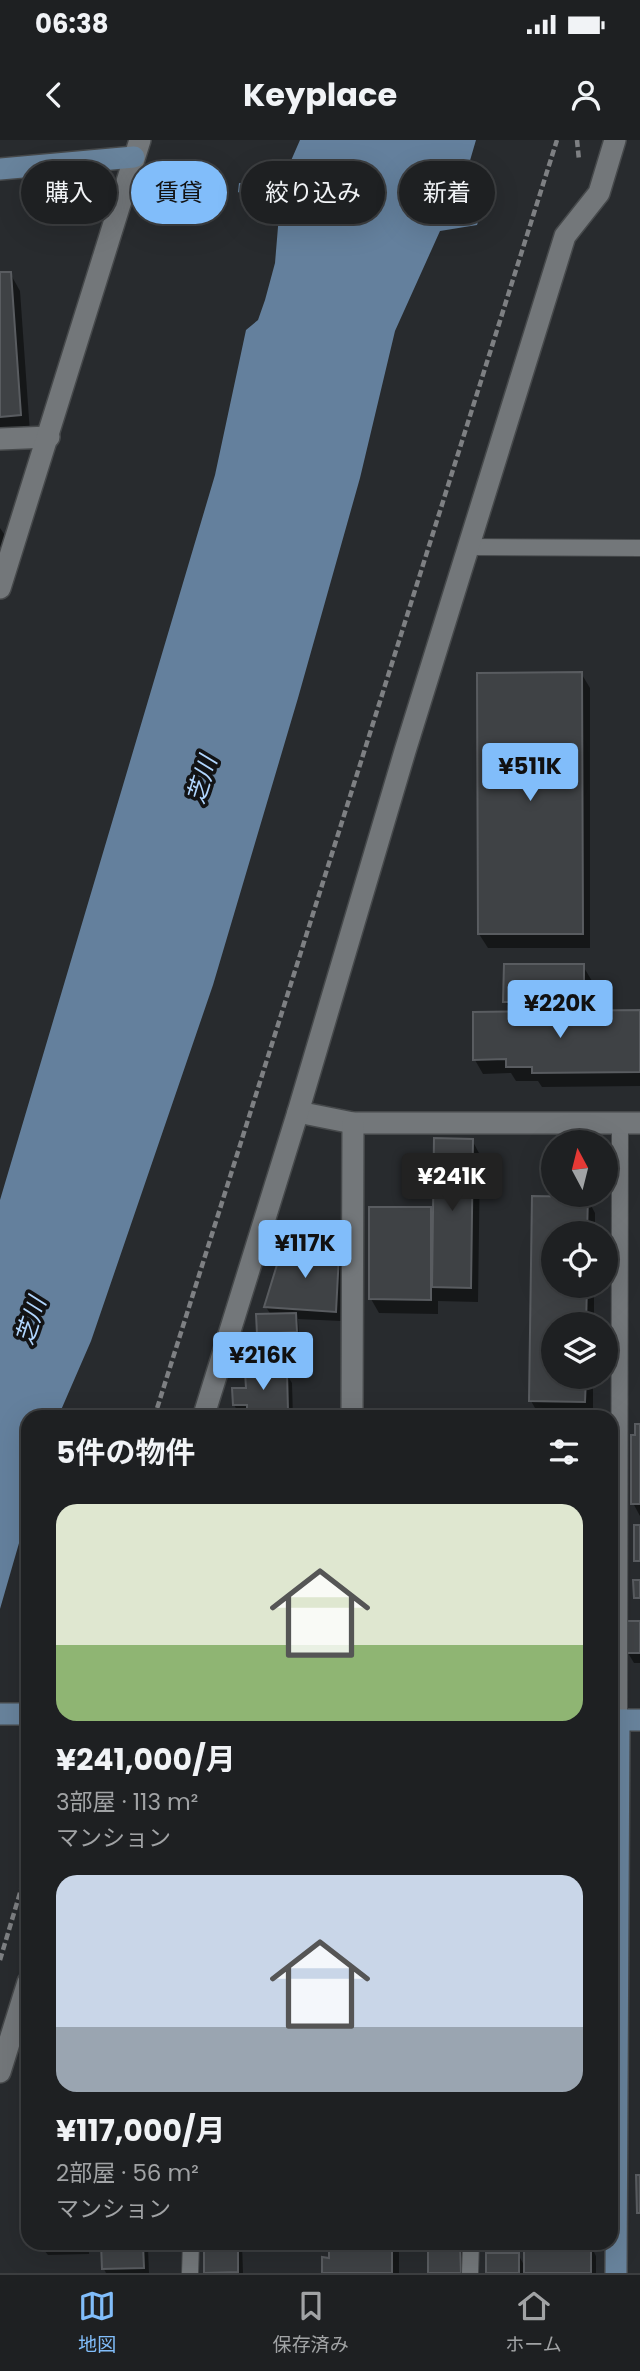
<!DOCTYPE html>
<html lang="ja">
<head>
<meta charset="utf-8">
<style>
  :root { --surface:#1e2022; --page:#2b2d2f; --text:#f1f3f6; --muted:#a1a3a5; --line:#3c3e40; --accent:#81bdfa }
  body { margin:0; font-family:Poppins,"Noto Sans JP",sans-serif; background:var(--page); color:var(--text); height:100vh; display:flex; flex-direction:column; font-size:26px; white-space:nowrap }
  * { box-sizing:border-box; margin:0 }
  p { font-size:23px; color:var(--muted) }
  .icon { flex:none; width:38px; height:38px; fill:none; stroke:currentColor; stroke-width:2; stroke-linecap:round; stroke-linejoin:round }
  .map { position:relative; flex:1; overflow:hidden }
  .panel { position:absolute; left:21px; top:1270px; width:597px; height:840px; display:flex; flex-direction:column; background:var(--surface); border-radius:21px; box-shadow:0 7px 28px #0002,0 0 0 2px var(--line) }
  .panel>* { flex:none }
  .top-card { position:absolute; left:21px; top:21px; width:598px; height:63px; display:flex; gap:14px }
  .needle { width:46px; rotate:353deg }
  .tools { position:absolute; left:541px; top:990px; display:grid; gap:14px }
  .tools a { display:grid; place-items:center; width:77px; height:77px; border-radius:50%; background:var(--surface); box-shadow:0 7px 28px #0002,0 0 0 2px var(--line); font-size:35px }
  .price { position:absolute; translate:-50% -60px; padding:0 16px; border-radius:7px; background:var(--accent); color:#111; font-size:23px; line-height:46px; filter:drop-shadow(0 2px 4px #0008) }
  .price::after { content:''; position:absolute; left:50%; top:42px; width:21px; height:16px; margin-left:-10px; background:inherit; clip-path:polygon(0 0,100% 0,50% 100%) }
  .price.on { background:#222; color:#fff }
  ul { padding:0; list-style:none }
  li { display:grid; align-content:center; gap:14px; height:371px; padding:0 35px }
  li span { display:grid; place-items:center; height:217px; border-radius:21px; color:#555 }
  li>.icon { margin-inline-start:auto }
  span .icon { width:126px; height:126px; fill:#fffc; stroke-width:1 }
  li b { font-size:30px }
  h2 { display:flex; justify-content:space-between; align-items:center; height:84px; padding:0 35px; font-size:30px }
  .tag { padding:0 24px; border-radius:32px; background:var(--surface); box-shadow:0 7px 28px #0002,0 0 0 2px var(--line); font-size:24px; line-height:63px }
  .tag.on { background:var(--accent); color:#111 }
  .status { display:flex; justify-content:space-between; align-items:center; height:49px; padding:0 35px; background:var(--surface); direction:ltr }
  .status svg { height:19px; fill:currentColor }
  header { display:flex; justify-content:space-between; align-items:center; height:91px; padding:0 35px; background:var(--surface); font-size:32px; font-weight:700 }
  .dock { display:flex; justify-content:space-around; align-items:center; height:98px; border-top:2px solid var(--line); background:var(--surface); font-size:19px; color:var(--muted) }
  .dock a { display:grid; justify-items:center; gap:4px }
  .dock .on { color:var(--accent) }
  .map>svg:first-child { display:block }
  .water { fill:#64809d }
  .shadow { fill:#0007 }
  .building { fill:#3f4245; stroke:#595c60; stroke-width:2 }
  .lines { fill:none; stroke-linecap:round; stroke-linejoin:round }
  .lane-casing { stroke:#46494b; stroke-width:18 }
  .street-casing { stroke:#46494b; stroke-width:24 }
  .secondary-casing { stroke:#46494b; stroke-width:24 }
  .path { stroke:#7e8083; stroke-width:4.5; stroke-dasharray:7 3.5; stroke-linecap:butt }
  .lane { stroke:#73777a; stroke-width:16 }
  .street { stroke:#73777a; stroke-width:21 }
  .secondary { stroke:#68839c; stroke-width:21 }
  .labels { text-anchor:middle; stroke-width:7; stroke-linejoin:round; paint-order:stroke }
  .water-label { font-size:24px; font-style:italic; fill:#b1d6fe; stroke:#121315 }
</style>
</head>
<body>
<div class="status"><b>06:38</b><svg viewBox="0 0 49 12"><path d="M0 12V9h3v3zM5 12V6h3v6zM10 12V3h3v9zM15 12V0h3v12zM26 1h20v11H26zM47 4h2v5h-2z"/></svg></div>
<header><svg class="icon" aria-label="back" viewBox="0 0 24 24"><path d="M15 5l-7 7 7 7"/></svg>Keyplace<svg class="icon" aria-label="person" viewBox="0 0 24 24"><circle cx="12" cy="8" r="4"/><path d="M4 21q1-7 8-7t8 7"/></svg></header>
<div class="map">
<svg width="640" height="2133" viewBox="0 0 640 2133">
  <rect width="100%" height="100%" fill="#282b2e"/>
  <path class="water" d="M 300,0 L 476,0 L 457,65 L 480,75 L 477,85 L 440,91 L 395,191 L 360,338 L 298,558 L 213,845 L 91,1201 L 58,1277 L 28,1278 L 28,1372 L 0,1469 L 0,1060 L 215,335 L 246,190 L 258,180 L 265,160 L 275,123 L 279,75 L 238,52 L 239,43 L 268,46 L 269,41 L 283,39 Z"/>
  <g class="shadow">
    <path d="M 10,133 L 20,151 L 30,293 L 0,295 L 0,134 Z"/>
    <path d="M 0,388 L 11,404 L 0,436 Z"/>
    <path d="M 581,533 L 590,548 L 590,808 L 488,808 L 479,794 Z"/>
    <path d="M 583,826 L 592,841 L 592,872 L 640,872 L 640,946 L 542,947 L 538,941 L 516,941 L 511,933 L 483,934 L 475,920 L 512,873 L 505,861 Z"/>
    <path d="M 472,1000 L 480,1015 L 478,1162 L 438,1161 L 438,1174 L 379,1173 L 371,1159 L 430,1068 L 435,1076 Z"/>
    <path d="M 533,1058 L 587,1058 L 595,1073 L 595,1094 L 553,1094 L 553,1146 L 594,1146 L 594,1185 L 553,1185 L 553,1237 L 593,1237 L 593,1276 L 539,1275 L 531,1261 Z"/>
    <path d="M 286,1104 L 338,1116 L 344,1126 L 341,1181 L 298,1179 L 299,1197 L 262,1198 L 259,1193 L 271,1175 L 266,1167 Z"/>
    <path d="M 286,1233 L 292,1243 L 293,1278 L 253,1278 L 251,1275 L 240,1275 L 234,1265 L 248,1249 Z"/>
    <path d="M 640,1285 L 640,1376 L 633,1363 L 637,1297 Z"/>
    <path d="M 611,1290 L 613,1290 L 621,1509 L 611,1509 Z"/>
    <path d="M 640,1482 L 640,1523 L 634,1523 L 628,1513 Z"/>
    <path d="M 39,2104 L 166,2104 L 166,2108 L 148,2108 L 149,2133 L 106,2133 L 104,2129 L 103,2107 L 89,2108 L 89,2114 L 48,2115 Z"/>
    <path d="M 205,2104 L 242,2104 L 243,2133 L 206,2133 Z"/>
    <path d="M 331,2104 L 399,2104 L 399,2133 L 324,2133 L 331,2119 Z"/>
    <path d="M 430,2104 L 465,2104 L 466,2133 L 430,2133 Z"/>
    <path d="M 530,2104 L 598,2104 L 598,2108 L 592,2108 L 596,2116 L 596,2133 L 488,2133 L 518,2114 L 526,2129 L 531,2106 Z"/>
  </g>
  <g class="building">
    <path d="M 0,132 L 11,132 L 21,275 L 0,277 Z"/>
    <path d="M 582,532 L 583,794 L 478,794 L 477,533 Z"/>
    <path d="M 504,824 L 584,824 L 584,862 L 503,862 Z"/>
    <path d="M 640,870 L 640,932 L 532,933 L 532,927 L 506,927 L 506,919 L 473,920 L 473,872 Z"/>
    <path d="M 434,998 L 473,999 L 471,1148 L 432,1147 Z"/>
    <path d="M 532,1056 L 588,1057 L 587,1094 L 553,1094 L 553,1146 L 587,1146 L 586,1185 L 553,1185 L 553,1237 L 586,1237 L 585,1262 L 529,1261 Z"/>
    <path d="M 369,1067 L 431,1067 L 431,1160 L 369,1159 Z"/>
    <path d="M 284,1102 L 339,1114 L 336,1172 L 264,1167 Z"/>
    <path d="M 296,1173 L 297,1192 L 257,1194 L 256,1174 Z"/>
    <path d="M 287,1231 L 288,1271 L 247,1272 L 247,1265 L 233,1265 L 232,1248 L 246,1248 L 245,1232 Z"/>
    <path d="M 635,1284 L 640,1284 L 640,1364 L 631,1364 L 631,1295 L 635,1295 Z"/>
    <path d="M 611,1288 L 614,1288 L 612,1492 L 611,1492 Z"/>
    <rect x="634" y="1385" width="6" height="36"/>
    <path d="M 633,1440 L 640,1440 L 640,1458 L 634,1458 Z"/>
    <path d="M 626,1481 L 640,1481 L 640,1513 L 627,1513 Z"/>
    <path d="M 636,2035 L 640,2035 L 640,2073 L 637,2073 Z"/>
    <path d="M 101,2104 L 143,2104 L 144,2128 L 102,2129 Z"/>
    <path d="M 204,2104 L 238,2104 L 238,2132 L 204,2133 Z"/>
    <path d="M 329,2104 L 392,2104 L 392,2133 L 322,2133 L 322,2117 L 329,2118 Z"/>
    <path d="M 428,2104 L 460,2104 L 461,2133 L 428,2133 Z"/>
    <rect x="524" y="2104" width="67" height="29"/>
    <rect x="486" y="2113" width="33" height="20"/>
  </g>
  <g class="lines">
    <defs>
      <g id="lane">
        <path d="M 468,407 L 640,408"/>
        <path d="M 619,1580 L 620,983"/>
        <path d="M 190,2133 L 191,2104"/>
        <path d="M 470,2133 L 471,2104"/>
      </g>
      <g id="street">
        <path d="M 0,299 L 49,297"/>
        <path d="M 0,448 L 140,0"/>
        <path d="M 298,972 L 353,983 L 640,983"/>
        <path d="M 203,1278 L 298,972 L 405,611 L 565,96 L 599,53 L 615,0"/>
        <path d="M 352,1278 L 353,983"/>
        <path d="M 0,1932 L 28,1842"/>
      </g>
      <g id="secondary">
        <path d="M 0,29 L 134,17"/>
        <path d="M 0,1574 L 28,1574"/>
        <path d="M 611,1580 L 640,1580"/>
        <path d="M 616,2133 L 619,1580"/>
      </g>
    </defs>
    <use href="#lane" class="lane-casing"/>
    <use href="#street" class="street-casing"/>
    <use href="#secondary" class="secondary-casing"/>
    <g class="path">
      <path d="M 577,0 L 579,20"/>
      <path d="M 154,1278 L 557,0"/>
      <path d="M 0,1820 L 28,1726"/>
    </g>
    <use href="#lane" class="lane"/>
    <use href="#street" class="street"/>
    <use href="#secondary" class="secondary"/>
  </g>
  <g class="labels">
    <g class="water-label">
      <text transform="translate(202 640) rotate(-73)" y="8">芝川</text>
      <text transform="translate(31 1181) rotate(-72)" y="8">芝川</text>
    </g>
  </g>
</svg>
<div class="tools">
<a><svg class="needle" viewBox="-14 -14 28 28"><path d="M0-13l5 13h-10z" fill="#e53935"/><path d="M0 13l5-13h-10z" fill="#a1a3a5"/></svg></a>
<a><svg class="icon" aria-label="locate" viewBox="0 0 24 24"><circle cx="12" cy="12" r="6"/><path d="M12 2v4M12 18v4M2 12h4M18 12h4"/></svg></a>
<a><svg class="icon" aria-label="layers" viewBox="0 0 24 24"><path d="M12 4l9 5-9 5-9-5zM3 14l9 5 9-5"/></svg></a>
</div>
<b class="price" style="left:530px;top:663px">¥511K</b>
<b class="price" style="left:560px;top:900px">¥220K</b>
<b class="price on" style="left:452px;top:1073px">¥241K</b>
<b class="price" style="left:305px;top:1140px">¥117K</b>
<b class="price" style="left:263px;top:1252px">¥216K</b>
<div class="top-card">
<a class="tag">購入</a>
<a class="tag on">賃貸</a>
<a class="tag">絞り込み</a>
<a class="tag">新着</a>
</div>
<section class="panel">
<h2>5件の物件<svg class="icon" aria-label="filters" viewBox="0 0 24 24"><path d="M4 7h16M4 17h16"/><circle cx="9" cy="7" r="2"/><circle cx="15" cy="17" r="2"/></svg></h2>
<ul>
<li><span style="background:linear-gradient(#dfe7d0 65%,#8fb573 0)"><svg class="icon" aria-label="home" viewBox="0 0 24 24"><path d="M3 11l9-7 9 7M6 9v11h12V9"/></svg></span><div><b>¥241,000/月</b><p>3部屋 · 113 m²</p><p>マンション</p></div></li>
<li><span style="background:linear-gradient(#c9d6e8 70%,#9aa5b1 0)"><svg class="icon" aria-label="home" viewBox="0 0 24 24"><path d="M3 11l9-7 9 7M6 9v11h12V9"/></svg></span><div><b>¥117,000/月</b><p>2部屋 · 56 m²</p><p>マンション</p></div></li>
</ul>
</section>
</div>
<nav class="dock">
<a class="on"><svg class="icon" aria-label="map" viewBox="0 0 24 24"><path d="M3 6l6-2 6 2 6-2v14l-6 2-6-2-6 2zM9 4v14M15 6v14"/></svg>地図</a>
<a><svg class="icon" aria-label="saved" viewBox="0 0 24 24"><path d="M7 4h10v16l-5-4-5 4z"/></svg>保存済み</a>
<a><svg class="icon" aria-label="home" viewBox="0 0 24 24"><path d="M3 11l9-7 9 7M6 9v11h12V9"/></svg>ホーム</a>
</nav>
</body>
</html>
